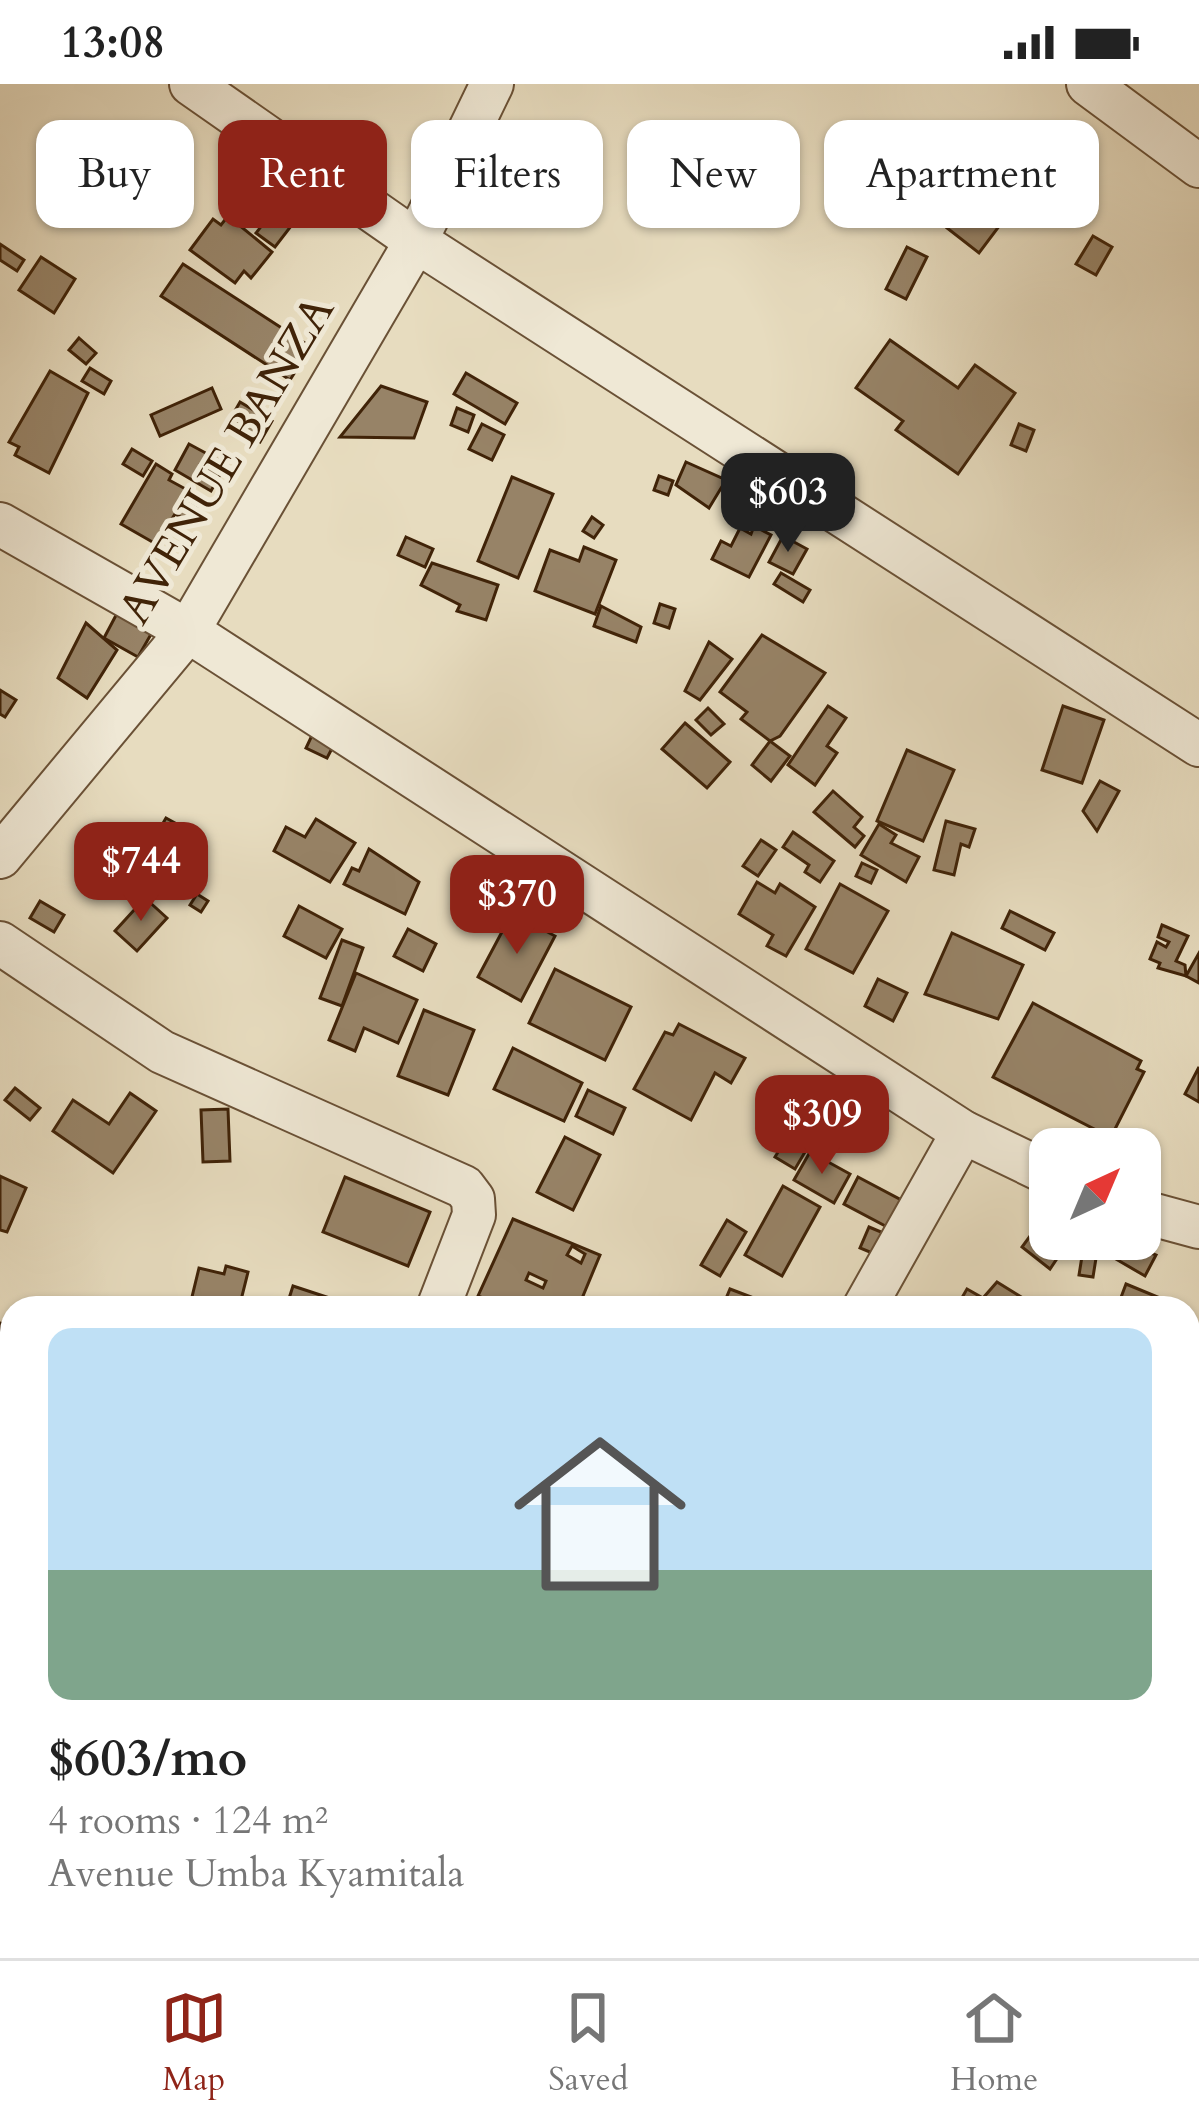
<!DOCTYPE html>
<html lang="en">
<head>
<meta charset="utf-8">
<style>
  :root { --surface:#fff; --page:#f2f2f2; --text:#222; --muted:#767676; --line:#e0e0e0; --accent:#8f2418 }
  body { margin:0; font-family:Cardo,serif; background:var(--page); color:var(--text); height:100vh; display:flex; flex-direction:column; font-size:45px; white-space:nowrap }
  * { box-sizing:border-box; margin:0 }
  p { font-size:39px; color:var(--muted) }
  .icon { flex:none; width:66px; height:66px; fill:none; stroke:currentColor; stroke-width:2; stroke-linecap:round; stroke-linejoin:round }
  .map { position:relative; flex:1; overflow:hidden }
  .side { position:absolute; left:0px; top:1212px; width:1200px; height:663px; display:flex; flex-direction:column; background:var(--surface); border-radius:36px 36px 0 0; box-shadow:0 3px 9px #0004 }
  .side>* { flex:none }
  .hud { position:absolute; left:36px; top:36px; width:1128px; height:108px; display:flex; gap:24px }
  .needle { width:78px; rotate:44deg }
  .buttons { position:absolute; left:1029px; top:1044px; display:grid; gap:24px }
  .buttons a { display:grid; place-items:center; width:132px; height:132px; border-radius:24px; background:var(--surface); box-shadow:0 3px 9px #0004; font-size:60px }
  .price { position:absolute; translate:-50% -102px; padding:0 27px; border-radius:24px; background:var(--accent); color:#fff; font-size:39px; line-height:78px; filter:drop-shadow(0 3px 6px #0008) }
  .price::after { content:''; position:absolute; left:50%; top:72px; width:36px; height:27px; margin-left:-18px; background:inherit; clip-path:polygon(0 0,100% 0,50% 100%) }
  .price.current { background:#222; color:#fff }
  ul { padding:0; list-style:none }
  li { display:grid; align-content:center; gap:24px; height:636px; padding:0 48px }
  li span { display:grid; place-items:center; height:372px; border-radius:24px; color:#555 }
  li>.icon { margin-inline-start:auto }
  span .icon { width:216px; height:216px; fill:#fffc; stroke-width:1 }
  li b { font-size:51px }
  .chip { padding:0 42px; border-radius:24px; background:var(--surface); box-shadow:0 3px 9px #0004; font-size:42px; line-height:108px }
  .chip.current { background:var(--accent); color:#fff }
  .status { display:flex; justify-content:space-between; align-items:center; height:84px; padding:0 60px; background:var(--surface); direction:ltr }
  .status svg { height:33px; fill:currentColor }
  .tabs { display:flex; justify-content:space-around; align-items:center; height:168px; border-top:3px solid var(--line); background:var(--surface); font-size:33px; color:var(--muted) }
  .tabs a { display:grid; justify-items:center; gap:6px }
  .tabs .current { color:var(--accent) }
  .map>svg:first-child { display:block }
  .building { fill:#978367; stroke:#402308; stroke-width:3; fill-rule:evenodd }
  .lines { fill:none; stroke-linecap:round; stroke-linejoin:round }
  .minor-casing { stroke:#6a5136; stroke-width:46 }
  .minor { stroke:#efe8d5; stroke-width:42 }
  .labels { text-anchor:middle; stroke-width:10; stroke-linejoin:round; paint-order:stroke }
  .street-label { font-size:45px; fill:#402308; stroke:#efe8d5 }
</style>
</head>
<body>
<div class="status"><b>13:08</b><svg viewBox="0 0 49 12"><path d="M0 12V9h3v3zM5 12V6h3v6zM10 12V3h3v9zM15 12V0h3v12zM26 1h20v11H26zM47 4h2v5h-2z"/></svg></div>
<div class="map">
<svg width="1199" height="1874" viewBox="0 0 1199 1874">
  <rect width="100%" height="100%" fill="#e7dcbf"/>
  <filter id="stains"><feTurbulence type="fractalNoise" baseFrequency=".00167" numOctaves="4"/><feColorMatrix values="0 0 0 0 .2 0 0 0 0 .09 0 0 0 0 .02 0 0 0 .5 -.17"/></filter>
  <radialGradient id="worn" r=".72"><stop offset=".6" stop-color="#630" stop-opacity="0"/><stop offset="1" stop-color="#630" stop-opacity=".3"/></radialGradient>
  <g class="building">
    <path d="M 354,50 L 366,56 L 360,68 L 348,62 Z"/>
    <path d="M 986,92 L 1018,117 L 979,169 L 947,144 Z"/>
    <path d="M 279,119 L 298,133 L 275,163 L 256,149 Z"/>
    <path d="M 228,132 L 272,168 L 251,194 L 244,187 L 235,199 L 190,166 L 213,135 L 221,141 Z"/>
    <path d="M 1093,152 L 1112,163 L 1096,191 L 1076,180 Z"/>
    <path d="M 0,160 L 24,176 L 17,187 L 0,176 Z"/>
    <path d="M 907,163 L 927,173 L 906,215 L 886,205 Z"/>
    <path d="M 41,173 L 75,195 L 54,229 L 19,206 Z"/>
    <path d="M 183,180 L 311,263 L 290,296 L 161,212 Z"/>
    <path d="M 79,254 L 96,269 L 86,280 L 69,266 Z"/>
    <path d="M 890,256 L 958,304 L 975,281 L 1015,309 L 958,390 L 896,346 L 903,337 L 856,304 Z"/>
    <path d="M 90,284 L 111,297 L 104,310 L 82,297 Z"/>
    <path d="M 50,287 L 88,309 L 49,389 L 15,371 L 19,363 L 9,358 Z"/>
    <path d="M 466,289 L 517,319 L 505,340 L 454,310 Z"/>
    <path d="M 381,302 L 427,318 L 414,354 L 340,353 Z"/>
    <path d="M 212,304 L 221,325 L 160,352 L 151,331 Z"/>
    <path d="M 240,318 L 272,337 L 260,358 L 228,339 Z"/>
    <path d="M 457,324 L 474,331 L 468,348 L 451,341 Z"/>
    <path d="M 482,340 L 504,351 L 492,376 L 469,365 Z"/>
    <path d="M 1019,340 L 1034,346 L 1026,367 L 1011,361 Z"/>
    <path d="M 189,360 L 226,380 L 211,407 L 175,386 Z"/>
    <path d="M 132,365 L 152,377 L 143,392 L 123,380 Z"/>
    <path d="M 686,378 L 726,396 L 709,424 L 676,401 Z"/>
    <path d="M 156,380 L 172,390 L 169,396 L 202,414 L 189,438 L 175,430 L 156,460 L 121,440 Z"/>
    <path d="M 659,392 L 673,397 L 668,411 L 654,406 Z"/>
    <path d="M 512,393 L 553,410 L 518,494 L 478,477 Z"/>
    <path d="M 592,433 L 603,441 L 594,454 L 583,447 Z"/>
    <path d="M 754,442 L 771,451 L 749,493 L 712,475 L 721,457 L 731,462 L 740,444 L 751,450 Z"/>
    <path d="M 783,452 L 807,465 L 793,490 L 769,478 Z"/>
    <path d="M 406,453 L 433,465 L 425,483 L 398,471 Z"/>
    <path d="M 584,463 L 616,476 L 595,530 L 535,507 L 550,466 L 579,477 Z"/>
    <path d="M 432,479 L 498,501 L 486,536 L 457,527 L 460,521 L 421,501 Z"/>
    <path d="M 781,489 L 810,506 L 803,518 L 774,500 Z"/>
    <path d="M 123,518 L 158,538 L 138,573 L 104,554 Z"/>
    <path d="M 660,520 L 675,525 L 669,544 L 654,539 Z"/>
    <path d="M 601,522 L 641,543 L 636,558 L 594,542 Z"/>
    <path d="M 86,539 L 117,566 L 87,614 L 58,594 Z"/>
    <path d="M 762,551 L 825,589 L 780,652 L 770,657 L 741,635 L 747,628 L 720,608 Z"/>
    <path d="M 709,558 L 732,575 L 700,616 L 685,607 Z"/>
    <path d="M 0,606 L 16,616 L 5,633 L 0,630 Z"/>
    <path d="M 828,622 L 846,634 L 827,662 L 837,669 L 815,701 L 788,681 Z"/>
    <path d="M 1063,622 L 1104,636 L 1082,699 L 1042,686 Z"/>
    <path d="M 708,624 L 724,640 L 711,651 L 696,636 Z"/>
    <path d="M 685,639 L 730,678 L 707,704 L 662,665 Z"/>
    <path d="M 315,645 L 337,655 L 327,674 L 306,664 Z"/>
    <path d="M 770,657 L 790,672 L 771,697 L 752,681 Z"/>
    <path d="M 907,666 L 954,686 L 923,757 L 877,737 Z"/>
    <path d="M 1100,697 L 1119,707 L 1097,747 L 1083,727 Z"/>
    <path d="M 833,707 L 862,733 L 854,743 L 864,752 L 855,763 L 814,728 Z"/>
    <path d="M 166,734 L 195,750 L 183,770 L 155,753 Z"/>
    <path d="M 316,735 L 355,759 L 330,798 L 274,767 L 286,743 L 305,753 Z"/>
    <path d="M 946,737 L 975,745 L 969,763 L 961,760 L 954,791 L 934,786 Z"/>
    <path d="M 879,740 L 896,751 L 891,759 L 919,773 L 906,798 L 861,771 Z"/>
    <path d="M 793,748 L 834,777 L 820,798 L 805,788 L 809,781 L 783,763 Z"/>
    <path d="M 761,756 L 776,766 L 758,792 L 743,782 Z"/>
    <path d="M 369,765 L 419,798 L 405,830 L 344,800 L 352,784 L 359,787 Z"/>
    <path d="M 862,779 L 877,786 L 871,799 L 856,792 Z"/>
    <path d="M 757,798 L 775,809 L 780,800 L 815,823 L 786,872 L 767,862 L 773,851 L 739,830 Z"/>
    <path d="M 840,800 L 888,827 L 853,889 L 806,865 Z"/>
    <path d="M 197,810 L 208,817 L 201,828 L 190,821 Z"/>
    <path d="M 145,814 L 167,834 L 137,867 L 115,847 Z"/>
    <path d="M 40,817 L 64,831 L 54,848 L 30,834 Z"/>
    <path d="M 299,822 L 342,845 L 326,874 L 284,852 Z"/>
    <path d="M 1010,827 L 1054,849 L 1045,866 L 1002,844 Z"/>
    <path d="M 512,829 L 555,852 L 521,917 L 478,893 Z"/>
    <path d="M 1162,841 L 1188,852 L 1176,877 L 1185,881 L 1186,892 L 1158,884 L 1160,879 L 1150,875 L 1157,858 L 1166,863 L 1169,858 L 1158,853 Z"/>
    <path d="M 408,845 L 436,860 L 423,887 L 394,872 Z"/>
    <path d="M 952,849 L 1023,881 L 998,935 L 925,910 Z"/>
    <path d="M 342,856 L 363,864 L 342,922 L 320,914 Z"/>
    <path d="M 1199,869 L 1199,899 L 1186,892 Z"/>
    <path d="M 555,885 L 631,923 L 605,976 L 529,939 Z"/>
    <path d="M 356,889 L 417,916 L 398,959 L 364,944 L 355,967 L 329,956 Z"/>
    <path d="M 878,895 L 907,909 L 893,937 L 865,922 Z"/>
    <path d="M 1033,919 L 1141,977 L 1137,985 L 1144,988 L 1113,1049 L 1106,1046 L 1104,1050 L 993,993 Z"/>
    <path d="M 424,926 L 474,946 L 448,1011 L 398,992 Z"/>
    <path d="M 679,940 L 745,974 L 731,999 L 715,989 L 691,1036 L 634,1005 L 665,948 L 673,951 Z"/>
    <path d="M 513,964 L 582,999 L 564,1037 L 494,1005 Z"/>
    <path d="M 1199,983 L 1199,1018 L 1185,1010 Z"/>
    <path d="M 15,1004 L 40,1024 L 30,1036 L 5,1016 Z"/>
    <path d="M 588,1006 L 625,1024 L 613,1050 L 576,1032 Z"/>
    <path d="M 130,1009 L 156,1027 L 113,1089 L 53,1047 L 73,1016 L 109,1040 Z"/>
    <path d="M 228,1025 L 230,1077 L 203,1078 L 201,1026 Z"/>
    <path d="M 796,1039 L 815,1051 L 795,1085 L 775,1073 Z"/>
    <path d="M 565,1053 L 600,1071 L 573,1126 L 537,1108 Z"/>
    <path d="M 810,1068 L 850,1090 L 834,1119 L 794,1096 Z"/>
    <path d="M 0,1092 L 26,1104 L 7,1148 L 0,1146 Z"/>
    <path d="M 345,1093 L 430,1128 L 408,1182 L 323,1148 Z"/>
    <path d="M 858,1093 L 905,1118 L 891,1145 L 844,1120 Z"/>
    <path d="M 783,1102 L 820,1123 L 782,1192 L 745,1171 Z"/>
    <path d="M 513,1135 L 600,1171 L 578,1224 L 506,1224 L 478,1212 ZM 572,1162 L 585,1170 L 581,1179 L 567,1171 ZM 529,1189 L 546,1197 L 543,1204 L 526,1196 Z"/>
    <path d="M 727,1136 L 746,1148 L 720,1192 L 701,1181 Z"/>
    <path d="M 869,1143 L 886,1150 L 877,1171 L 860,1164 Z"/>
    <path d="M 1030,1152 L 1058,1173 L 1050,1185 L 1022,1163 Z"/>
    <path d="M 1118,1155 L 1156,1171 L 1145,1192 L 1109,1171 Z"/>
    <path d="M 1083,1166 L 1097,1168 L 1093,1193 L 1079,1191 Z"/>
    <path d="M 226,1182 L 248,1188 L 239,1224 L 191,1217 L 199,1184 L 224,1190 Z"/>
    <path d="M 997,1198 L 1039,1224 L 956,1224 L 967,1205 L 983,1214 Z"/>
    <path d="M 1126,1200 L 1165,1216 L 1161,1224 L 1129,1224 L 1120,1216 Z"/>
    <path d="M 293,1202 L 360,1224 L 286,1224 Z"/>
    <path d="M 730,1205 L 780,1224 L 722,1224 Z"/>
    <path d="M 0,1239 L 12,1242 L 12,1267 L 0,1265 Z"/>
    <path d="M 1188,1488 L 1199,1496 L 1199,1509 L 1188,1524 Z"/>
    <path d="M 1199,1647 L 1199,1677 L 1188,1672 Z"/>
    <path d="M 12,1732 L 12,1788 L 0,1785 Z"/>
    <path d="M 0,1855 L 25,1865 L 27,1874 L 0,1874 Z"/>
    <path d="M 480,1863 L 506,1863 L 499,1874 Z"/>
    <path d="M 541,1863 L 597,1863 L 617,1874 L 535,1874 Z"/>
    <path d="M 962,1863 L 1024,1863 L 1016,1874 L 978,1874 Z"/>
    <path d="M 1097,1863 L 1139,1863 L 1132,1874 L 1098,1874 Z"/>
  </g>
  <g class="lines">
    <defs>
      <g id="minor">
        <path d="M 191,0 L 416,157 L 1199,661"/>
        <path d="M 1088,0 L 1199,82"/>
        <path d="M 0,440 L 188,547 L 963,1048 L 1050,1090"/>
        <path d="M 0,773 L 188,547 L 416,157 L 492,0"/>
        <path d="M 0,859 L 162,968 L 464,1103 L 473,1115 L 474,1131 L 438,1224"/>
        <path d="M 1140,1127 L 1199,1143"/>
        <path d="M 864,1224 L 963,1048"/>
        <path d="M 1188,1455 L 1199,1462"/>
        <path d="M 0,1472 L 10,1530 L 0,1571"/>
        <path d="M 0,1684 L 12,1688"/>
        <path d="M 1188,1786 L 1199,1792"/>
        <path d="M 350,1863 L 365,1874"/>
        <path d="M 779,1863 L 795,1874"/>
        <path d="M 522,1874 L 528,1863"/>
        <path d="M 720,1874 L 727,1863"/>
      </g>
    </defs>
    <use href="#minor" class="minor-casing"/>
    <use href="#minor" class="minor"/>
  </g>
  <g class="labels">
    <g class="street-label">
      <text transform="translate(225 375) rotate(-59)" y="16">AVENUE BANZA</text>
    </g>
  </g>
  <rect width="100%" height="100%" filter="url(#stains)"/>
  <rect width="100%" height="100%" fill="url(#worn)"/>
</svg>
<div class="buttons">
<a><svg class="needle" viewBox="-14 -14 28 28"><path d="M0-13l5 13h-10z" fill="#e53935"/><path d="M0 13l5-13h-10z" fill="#767676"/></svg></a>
</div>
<b class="price current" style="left:788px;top:471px">$603</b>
<b class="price" style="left:141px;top:840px">$744</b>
<b class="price" style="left:517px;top:873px">$370</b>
<b class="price" style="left:822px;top:1093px">$309</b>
<div class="hud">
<a class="chip">Buy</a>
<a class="chip current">Rent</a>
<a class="chip">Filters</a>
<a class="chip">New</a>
<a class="chip">Apartment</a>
</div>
<section class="side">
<ul>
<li><span style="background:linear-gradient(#bfe0f5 65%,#7fa58c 0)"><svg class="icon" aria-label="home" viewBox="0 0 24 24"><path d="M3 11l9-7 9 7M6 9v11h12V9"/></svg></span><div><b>$603/mo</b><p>4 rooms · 124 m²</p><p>Avenue Umba Kyamitala</p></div></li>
</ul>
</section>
</div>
<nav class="tabs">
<a class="current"><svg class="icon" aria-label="map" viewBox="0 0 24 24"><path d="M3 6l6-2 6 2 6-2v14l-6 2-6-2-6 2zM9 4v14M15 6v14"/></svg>Map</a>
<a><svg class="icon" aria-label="saved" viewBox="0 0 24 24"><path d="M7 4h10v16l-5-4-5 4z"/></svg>Saved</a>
<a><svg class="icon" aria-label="home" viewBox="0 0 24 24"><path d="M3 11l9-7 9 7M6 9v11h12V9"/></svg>Home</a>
</nav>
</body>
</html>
